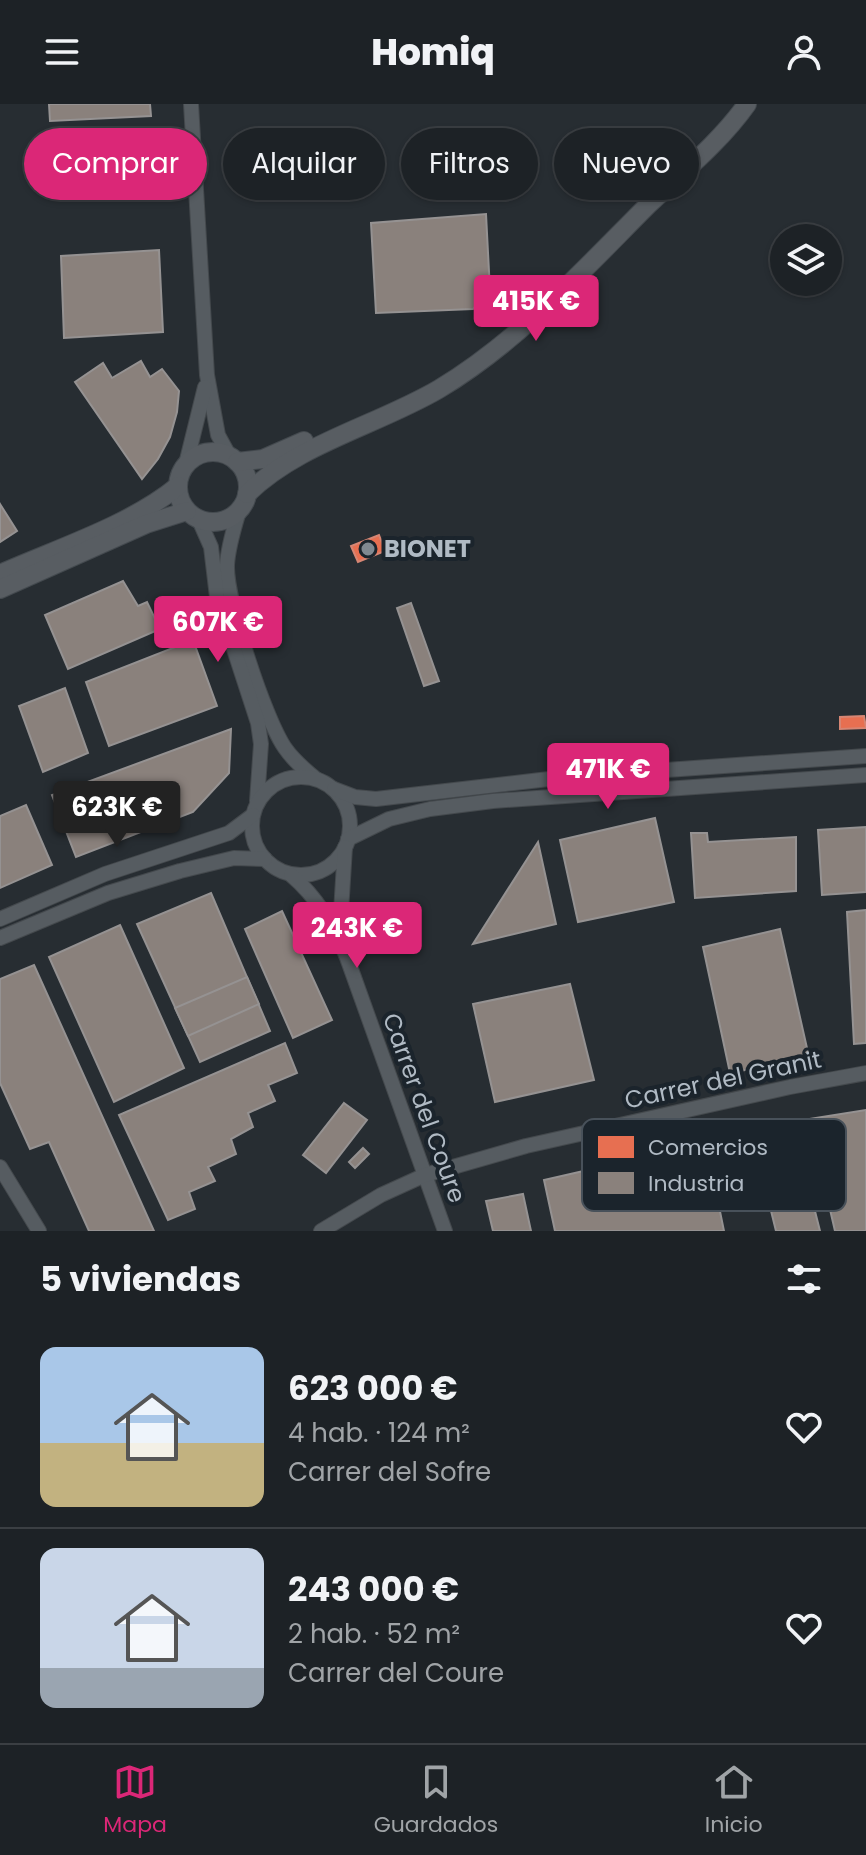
<!DOCTYPE html>
<html lang="es">
<head>
<meta charset="utf-8">
<style>
  :root { --surface:#1d2226; --page:#252a2e; --text:#f1f3f6; --muted:#a0a4a7; --line:#3b3f43; --accent:#db2777 }
  body { margin:0; font-family:Poppins,sans-serif; background:var(--page); color:var(--text); height:100vh; display:flex; flex-direction:column; font-size:30px; white-space:nowrap }
  * { box-sizing:border-box; margin:0 }
  p { font-size:26px; color:var(--muted) }
  .icon { flex:none; width:44px; height:44px; fill:none; stroke:currentColor; stroke-width:2; stroke-linecap:round; stroke-linejoin:round }
  .map { position:relative; height:1127px; overflow:hidden }
  .drawer { display:flex; flex-direction:column; background:var(--surface); flex:1 }
  .drawer>* { flex:none }
  .top-card { position:absolute; left:24px; top:24px; width:818px; height:72px; display:flex; gap:16px }
  .tools { position:absolute; left:770px; top:120px; display:grid; gap:16px }
  .tools a { display:grid; place-items:center; width:72px; height:72px; border-radius:50%; background:var(--surface); box-shadow:0 2px 6px #0004,0 0 0 2px var(--line); font-size:40px }
  .price { position:absolute; translate:-50% -68px; padding:0 18px; border-radius:8px; background:var(--accent); color:#fff; font-size:26px; line-height:52px; filter:drop-shadow(0 2px 4px #0008) }
  .price::after { content:''; position:absolute; left:50%; top:48px; width:24px; height:18px; margin-left:-12px; background:inherit; clip-path:polygon(0 0,100% 0,50% 100%) }
  .price.active { background:#222; color:#fff }
  ul { padding:0; list-style:none }
  li { display:flex; align-items:center; gap:24px; height:200px; padding:0 40px }
  li+li { border-top:2px solid var(--line) }
  li span { display:grid; place-items:center; flex:none; width:224px; height:160px; border-radius:16px; color:#555 }
  li>.icon { margin-inline-start:auto }
  span .icon { width:96px; height:96px; fill:#fffc; stroke-width:1 }
  li b { font-size:34px }
  h2 { display:flex; justify-content:space-between; align-items:center; height:96px; padding:0 40px; font-size:34px }
  .pill { padding:0 28px; border-radius:36px; background:var(--surface); box-shadow:0 2px 6px #0004,0 0 0 2px var(--line); font-size:28px; line-height:72px }
  .pill.active { background:var(--accent); color:#fff }
  header { display:flex; justify-content:space-between; align-items:center; height:104px; padding:0 40px; background:var(--surface); font-size:36px; font-weight:800 }
  .tab-bar { display:flex; justify-content:space-around; align-items:center; height:112px; border-top:2px solid var(--line); background:var(--surface); font-size:22px; color:var(--muted) }
  .tab-bar a { display:grid; justify-items:center; gap:4px }
  .tab-bar .active { color:var(--accent) }
  .map>svg:first-child { display:block }
  .shops { fill:#e76f51; stroke:#d68674; stroke-width:2 }
  .industry { fill:#8a817c; stroke:#959292; stroke-width:2 }
  .lines { fill:none; stroke-linecap:round; stroke-linejoin:round }
  .minor-casing { stroke:#44494d; stroke-width:16 }
  .major-casing { stroke:#444a4f; stroke-width:20 }
  .minor { stroke:#565c61; stroke-width:14 }
  .major { stroke:#585d62; stroke-width:18 }
  .poi-dot { fill:#808991; stroke:#1b242c; stroke-width:3 }
  .labels { text-anchor:middle; stroke-width:8; stroke-linejoin:round; paint-order:stroke }
  .poi-label { font-size:24px; font-weight:bold; fill:#b0bac4; stroke:#1b242c; text-anchor:start }
  .street-label { font-size:24px; fill:#b0bac4; stroke:#1b242c }
  .key { fill:#1b242c; stroke:#48515a; stroke-width:2 }
  .key-label { font-size:22px; fill:#b0bac4 }
</style>
</head>
<body>
<header><svg class="icon" aria-label="menu" viewBox="0 0 24 24"><path d="M4 6h16M4 12h16M4 18h16"/></svg>Homiq<svg class="icon" aria-label="person" viewBox="0 0 24 24"><circle cx="12" cy="8" r="4"/><path d="M4 21q1-7 8-7t8 7"/></svg></header>
<div class="map">
<svg width="866" height="1127" viewBox="0 0 866 1127">
  <rect width="100%" height="100%" fill="#272d32"/>
  <g class="shops">
    <path d="M 379,431 L 385,447 L 358,458 L 351,442 Z"/>
    <path d="M 864,612 L 866,624 L 840,625 L 840,613 Z"/>
  </g>
  <g class="industry">
    <path d="M 49,0 L 150,0 L 151,12 L 50,17 Z"/>
    <path d="M 486,110 L 490,187 L 473,205 L 376,209 L 371,119 Z"/>
    <path d="M 159,146 L 163,228 L 64,234 L 61,152 Z"/>
    <path d="M 141,257 L 150,273 L 162,265 L 179,287 L 177,308 L 170,333 L 158,355 L 142,375 L 75,278 L 103,259 L 112,274 Z"/>
    <path d="M 0,400 L 17,427 L 0,438 Z"/>
    <path d="M 123,477 L 138,502 L 147,498 L 160,525 L 68,565 L 45,511 Z"/>
    <path d="M 411,499 L 439,577 L 424,582 L 397,504 Z"/>
    <path d="M 193,536 L 217,602 L 109,642 L 86,578 Z"/>
    <path d="M 65,584 L 88,649 L 43,668 L 19,602 Z"/>
    <path d="M 231,625 L 229,669 L 193,708 L 76,753 L 52,691 Z"/>
    <path d="M 26,701 L 52,761 L 0,784 L 0,712 Z"/>
    <path d="M 655,714 L 674,798 L 578,818 L 560,736 Z"/>
    <path d="M 866,723 L 866,788 L 822,791 L 818,726 Z"/>
    <path d="M 691,729 L 707,729 L 708,738 L 796,733 L 796,787 L 695,794 Z"/>
    <path d="M 538,738 L 556,820 L 473,840 Z"/>
    <path d="M 211,789 L 270,927 L 200,958 L 137,820 Z"/>
    <path d="M 866,806 L 866,939 L 854,940 L 847,808 Z"/>
    <path d="M 282,807 L 332,916 L 293,934 L 245,825 Z"/>
    <path d="M 120,821 L 184,964 L 114,998 L 49,853 Z"/>
    <path d="M 780,825 L 809,953 L 730,969 L 703,843 Z"/>
    <path d="M 34,861 L 154,1127 L 89,1127 L 49,1038 L 30,1045 L 0,979 L 0,875 Z"/>
    <path d="M 247,873 L 259,900 L 188,932 L 175,904 Z"/>
    <path d="M 570,880 L 594,976 L 495,998 L 473,900 Z"/>
    <path d="M 285,939 L 297,969 L 268,981 L 275,997 L 248,1009 L 253,1023 L 231,1035 L 236,1050 L 208,1063 L 215,1077 L 189,1088 L 195,1105 L 168,1116 L 119,1011 Z"/>
    <path d="M 344,999 L 367,1016 L 326,1069 L 303,1051 Z"/>
    <path d="M 866,1006 L 866,1127 L 835,1127 L 809,1015 Z"/>
    <path d="M 793,1020 L 820,1127 L 776,1127 L 752,1030 Z"/>
    <path d="M 706,1039 L 724,1127 L 555,1127 L 544,1076 Z"/>
    <path d="M 363,1044 L 369,1050 L 355,1064 L 349,1058 Z"/>
    <path d="M 523,1090 L 531,1127 L 493,1127 L 486,1097 Z"/>
  </g>
  <g class="lines">
    <defs>
      <g id="minor">
        <path d="M 191,0 L 207,271 L 218,331 L 230,353"/>
        <path d="M 186,360 L 205,283"/>
        <path d="M 239,407 C 234,424 228,443 227,461 C 226,497 265,615 285,644 C 294,657 305,666 316,675"/>
        <path d="M 199,416 L 211,443 L 217,493 L 258,619 L 261,640 L 257,697"/>
        <circle cx="301" cy="722" r="49"/>
        <path d="M 334,685 L 355,693 L 376,695 L 566,673 L 866,652"/>
        <path d="M 348,735 L 389,715 L 430,705 L 493,697 L 866,671"/>
        <path d="M 291,771 C 318,794 331,819 346,851 L 341,808 L 345,743"/>
        <path d="M 0,815 L 105,770 L 229,729 L 253,711"/>
        <path d="M 0,834 L 108,789 L 180,767 L 234,754 L 265,755"/>
        <path d="M 346,851 L 445,1127"/>
        <path d="M 0,1063 L 39,1127"/>
        <path d="M 321,1127 L 381,1091 L 425,1071 L 526,1042 L 790,983 L 866,969"/>
      </g>
      <g id="major">
        <circle cx="213" cy="383" r="35"/>
        <path d="M 237,358 L 263,355 L 304,337"/>
        <path d="M 247,390 C 297,340 378,321 439,285 C 519,237 583,166 649,100 C 682,69 721,37 747,0"/>
        <path d="M 0,470 C 56,445 131,421 178,382"/>
        <path d="M 0,485 L 146,420 L 187,407"/>
      </g>
    </defs>
    <use href="#minor" class="minor-casing"/>
    <use href="#major" class="major-casing"/>
    <use href="#minor" class="minor"/>
    <use href="#major" class="major"/>
  </g>
  <circle class="poi-dot" cx="368" cy="445" r="8"/>
  <g class="labels">
    <g class="poi-label">
      <text x="384" y="453">BIONET</text>
    </g>
    <g class="street-label">
      <text transform="translate(723 976) rotate(-12)" y="8">Carrer del Granit</text>
      <text transform="translate(424 1004) rotate(70)" y="8">Carrer del Coure</text>
    </g>
  </g>
  <rect x="582" y="1015" width="264" height="92" rx="12" class="key"/>
  <rect x="598" y="1032" width="36" height="22" fill="#e76f51"/>
  <rect x="598" y="1068" width="36" height="22" fill="#8a817c"/>
  <g class="key-label">
    <text x="648" y="1051">Comercios</text>
    <text x="648" y="1087">Industria</text>
  </g>
</svg>
<div class="tools">
<a><svg class="icon" aria-label="layers" viewBox="0 0 24 24"><path d="M12 4l9 5-9 5-9-5zM3 14l9 5 9-5"/></svg></a>
</div>
<b class="price" style="left:536px;top:239px">415K €</b>
<b class="price" style="left:218px;top:560px">607K €</b>
<b class="price" style="left:608px;top:707px">471K €</b>
<b class="price active" style="left:117px;top:745px">623K €</b>
<b class="price" style="left:357px;top:866px">243K €</b>
<div class="top-card">
<a class="pill active">Comprar</a>
<a class="pill">Alquilar</a>
<a class="pill">Filtros</a>
<a class="pill">Nuevo</a>
</div>
</div>
<section class="drawer">
<h2>5 viviendas<svg class="icon" aria-label="filters" viewBox="0 0 24 24"><path d="M4 7h16M4 17h16"/><circle cx="9" cy="7" r="2"/><circle cx="15" cy="17" r="2"/></svg></h2>
<ul>
<li><span style="background:linear-gradient(#a9c7e8 60%,#c2b280 0)"><svg class="icon" aria-label="home" viewBox="0 0 24 24"><path d="M3 11l9-7 9 7M6 9v11h12V9"/></svg></span><div><b>623 000 €</b><p>4 hab. · 124 m²</p><p>Carrer del Sofre</p></div><svg class="icon" aria-label="heart" viewBox="0 0 24 24"><path d="M12 20l-8-8c-3-5 5-10 8-4 3-6 11-1 8 4z"/></svg></li>
<li><span style="background:linear-gradient(#c9d6e8 75%,#9aa5b1 0)"><svg class="icon" aria-label="home" viewBox="0 0 24 24"><path d="M3 11l9-7 9 7M6 9v11h12V9"/></svg></span><div><b>243 000 €</b><p>2 hab. · 52 m²</p><p>Carrer del Coure</p></div><svg class="icon" aria-label="heart" viewBox="0 0 24 24"><path d="M12 20l-8-8c-3-5 5-10 8-4 3-6 11-1 8 4z"/></svg></li>
</ul>
</section>
<nav class="tab-bar">
<a class="active"><svg class="icon" aria-label="map" viewBox="0 0 24 24"><path d="M3 6l6-2 6 2 6-2v14l-6 2-6-2-6 2zM9 4v14M15 6v14"/></svg>Mapa</a>
<a><svg class="icon" aria-label="saved" viewBox="0 0 24 24"><path d="M7 4h10v16l-5-4-5 4z"/></svg>Guardados</a>
<a><svg class="icon" aria-label="home" viewBox="0 0 24 24"><path d="M3 11l9-7 9 7M6 9v11h12V9"/></svg>Inicio</a>
</nav>
</body>
</html>
